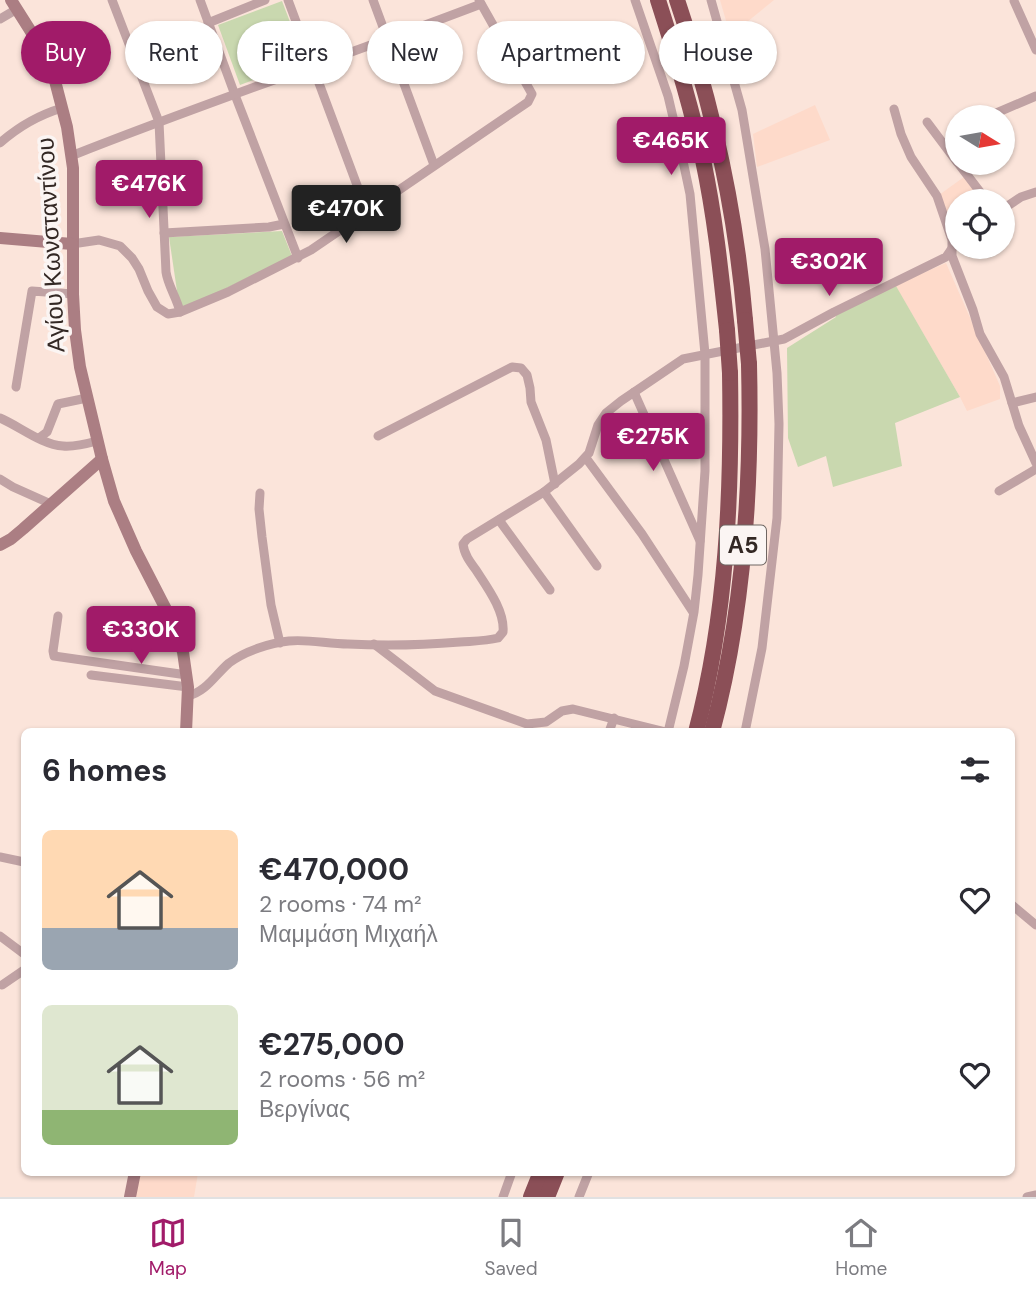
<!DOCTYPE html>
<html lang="en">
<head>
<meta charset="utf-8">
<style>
  :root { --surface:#fff; --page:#f7f7f7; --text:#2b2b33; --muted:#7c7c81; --line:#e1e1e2; --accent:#a11b69 }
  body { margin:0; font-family:"DM Sans",sans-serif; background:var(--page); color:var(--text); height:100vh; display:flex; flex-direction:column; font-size:26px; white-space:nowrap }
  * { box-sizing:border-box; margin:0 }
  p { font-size:23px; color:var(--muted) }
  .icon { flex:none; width:38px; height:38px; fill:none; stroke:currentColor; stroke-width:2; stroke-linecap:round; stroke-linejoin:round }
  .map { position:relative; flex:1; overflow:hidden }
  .drawer { position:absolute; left:21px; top:728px; width:994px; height:448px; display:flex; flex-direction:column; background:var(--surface); border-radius:10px; box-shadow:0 2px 5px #0004 }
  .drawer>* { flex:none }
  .top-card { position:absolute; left:21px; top:21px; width:994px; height:63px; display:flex; gap:14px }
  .needle { width:46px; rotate:101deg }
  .controls { position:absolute; left:945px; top:105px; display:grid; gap:14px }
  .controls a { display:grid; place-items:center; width:70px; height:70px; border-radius:50%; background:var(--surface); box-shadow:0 2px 5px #0004; font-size:35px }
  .price { position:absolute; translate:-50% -60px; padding:0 16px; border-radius:7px; background:var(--accent); color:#fff; font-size:23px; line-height:46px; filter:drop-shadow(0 2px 4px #0008) }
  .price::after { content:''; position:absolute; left:50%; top:42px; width:21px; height:16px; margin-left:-10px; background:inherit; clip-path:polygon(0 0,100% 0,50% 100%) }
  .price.selected { background:#222; color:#fff }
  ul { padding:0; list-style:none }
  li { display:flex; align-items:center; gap:21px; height:175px; padding:0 21px }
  li span { display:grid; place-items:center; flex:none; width:196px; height:140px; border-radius:10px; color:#555 }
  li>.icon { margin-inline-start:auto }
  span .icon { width:84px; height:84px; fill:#fffc; stroke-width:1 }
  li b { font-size:30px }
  h2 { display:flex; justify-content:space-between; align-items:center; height:84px; padding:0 21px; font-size:30px }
  .pill { padding:0 24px; border-radius:32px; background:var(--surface); box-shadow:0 2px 5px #0004; font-size:24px; line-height:63px }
  .pill.selected { background:var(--accent); color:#fff }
  .menu { display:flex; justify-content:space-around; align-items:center; height:98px; border-top:2px solid var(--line); background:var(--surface); font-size:19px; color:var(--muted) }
  .menu a { display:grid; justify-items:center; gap:4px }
  .menu .selected { color:var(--accent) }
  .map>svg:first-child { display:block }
  .built { fill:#fedaca }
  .green { fill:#c9d8af }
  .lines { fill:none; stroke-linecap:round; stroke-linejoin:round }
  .street { stroke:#c0a2a4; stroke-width:9 }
  .secondary { stroke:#ab7e83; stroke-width:12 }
  .highway { stroke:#8b4f57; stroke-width:16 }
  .highway-bridge { stroke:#8b4f57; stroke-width:16 }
  .labels { text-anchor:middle; stroke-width:7; stroke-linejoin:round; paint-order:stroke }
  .shield { fill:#fbf5f3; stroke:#6f6662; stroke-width:2 }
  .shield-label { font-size:23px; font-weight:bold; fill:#332824 }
  .street-label { font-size:24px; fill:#332824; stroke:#fbf5f3 }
</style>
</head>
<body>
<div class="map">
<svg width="1036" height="1197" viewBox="0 0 1036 1197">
  <rect width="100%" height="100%" fill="#fbe4da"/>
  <g class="built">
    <path d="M 720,0 L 774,0 L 747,22 L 729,31 Z"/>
    <path d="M 815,105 L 830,140 L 757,167 L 753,134 Z"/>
    <path d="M 964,177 L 981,201 L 957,201 L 957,230 L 951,228 L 939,195 Z"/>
    <path d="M 946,263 L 1000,386 L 1000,399 L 967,411 L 960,397 L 895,285 Z"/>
    <path d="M 139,1173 L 198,1173 L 194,1197 L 134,1197 Z"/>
  </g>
  <g class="green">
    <path d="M 282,1 L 305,61 L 240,85 L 218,25 Z"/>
    <path d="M 282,231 L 292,256 L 180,311 L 169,237 Z"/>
    <path d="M 896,286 L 960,397 L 895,423 L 902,466 L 833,487 L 826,456 L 798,467 L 788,438 L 787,348 L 836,317 L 835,315 Z"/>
  </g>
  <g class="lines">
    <g class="street">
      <path d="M 112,0 L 159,122 L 166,272 C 168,286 177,298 180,312"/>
      <path d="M 200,0 L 235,95 L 298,258"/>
      <path d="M 288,0 L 367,212"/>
      <path d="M 373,0 L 434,165"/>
      <path d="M 635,0 L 668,96 L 680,147 L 690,194 L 705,354 L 705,471 L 698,575 L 694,612 L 684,666 L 668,732"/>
      <path d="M 711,0 L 742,110 L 765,249 L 777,373 L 779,424 L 777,518 L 762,648 L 745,732"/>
      <path d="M 1014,1 L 1036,50"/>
      <path d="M 0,19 L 17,9"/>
      <path d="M 208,23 L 265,0"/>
      <path d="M 894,109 L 901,134 L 911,157 L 937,196 L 952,240 L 952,256 L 973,310 L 980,334 L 1004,377 L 1019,426 L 1036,463"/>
      <path d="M 987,117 L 1036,96"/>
      <path d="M 927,122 L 957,162"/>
      <path d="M 0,143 C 18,127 39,115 62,108"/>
      <path d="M 71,156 C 207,102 345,56 481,4"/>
      <path d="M 958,163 L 987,201"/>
      <path d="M 1003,209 L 1021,197 L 1036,192"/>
      <path d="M 164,233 L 269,227 L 284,224"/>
      <path d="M 72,244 L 99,240 L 120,246 L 132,258 L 139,269 L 148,291 L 157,307 L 168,314 L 180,312 L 228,292 L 311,250 L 528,102 L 532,94 L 479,0"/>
      <path d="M 16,387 L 32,291 L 73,294"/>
      <path d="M 634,392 L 700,541"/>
      <path d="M 1012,403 L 1036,397"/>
      <path d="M 0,418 C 19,426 42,445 63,446 C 74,447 86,444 97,441"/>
      <path d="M 378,436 L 512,367 L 521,368 L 527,375 L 530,388 L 531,402 L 546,440 L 555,484"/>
      <path d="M 39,438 L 47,432 L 58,404 L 87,398"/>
      <path d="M 586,458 L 642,534 L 693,612"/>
      <path d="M 0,479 L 13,487 L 51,504"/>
      <path d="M 999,491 L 1036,469"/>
      <path d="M 544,492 L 597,566"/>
      <path d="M 260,493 L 259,509 L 262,537 L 271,605 L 280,643"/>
      <path d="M 499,520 L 550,590"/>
      <path d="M 58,616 L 53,651 L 54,656 L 187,675"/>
      <path d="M 374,644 L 435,691 L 527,724 L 546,722 L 562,711 L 573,709 L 666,732"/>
      <path d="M 91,675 L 188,687"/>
      <path d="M 188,696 C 207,691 215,675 229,663 C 245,651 270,643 289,641 C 309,639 328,644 348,644 C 385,646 424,645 460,642 C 473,641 486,641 498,638 L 503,632 C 505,611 487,587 476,570 C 470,562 464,554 463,544 L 467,539 L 544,492 L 579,464 L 589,453 L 598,425 L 606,413 L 621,401 L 683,359 L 784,339 L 834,312 L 946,257 L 957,241"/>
      <path d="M 609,732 L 614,718"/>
      <path d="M 0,857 L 24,862"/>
      <path d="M 1012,905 L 1036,925"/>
      <path d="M 0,936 L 24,954"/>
      <path d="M 2,985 L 24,970"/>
      <path d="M 503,1197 L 512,1172"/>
      <path d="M 579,1197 L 589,1172"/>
      <path d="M 1027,1197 L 1036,1195"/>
    </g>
    <g class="secondary">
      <path d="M 11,0 L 47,57 L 54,77 L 67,127 L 73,168 L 73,294 L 75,330 L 80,367 L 102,459 L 114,501 L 136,551 L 171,619 L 183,652 L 188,687 L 186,732"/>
      <path d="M 0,238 L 72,244"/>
      <path d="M 0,545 L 11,539 L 23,529 L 102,459"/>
      <path d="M 130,1197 L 135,1172"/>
    </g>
    <g class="highway">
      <path d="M 658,0 C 675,53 691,106 703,160 C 715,216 721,274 727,330"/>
      <path d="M 677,0 C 712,103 736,212 745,320"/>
      <path d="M 696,732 C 727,615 732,492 730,373"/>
      <path d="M 712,732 C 744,613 752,487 749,364"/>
      <path d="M 531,1197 L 541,1172"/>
      <path d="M 547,1197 L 557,1172"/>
    </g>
    <g class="highway-bridge">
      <path d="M 745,320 L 749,364"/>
      <path d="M 727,330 L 730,373"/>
    </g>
  </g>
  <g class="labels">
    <rect class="shield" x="720" y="525.5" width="46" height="39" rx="5"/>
    <g class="shield-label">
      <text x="743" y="553">Α5</text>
    </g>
    <g class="street-label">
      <text transform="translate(51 245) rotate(-93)" y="8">Αγίου Κωνσταντίνου</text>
    </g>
  </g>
</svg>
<div class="controls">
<a><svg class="needle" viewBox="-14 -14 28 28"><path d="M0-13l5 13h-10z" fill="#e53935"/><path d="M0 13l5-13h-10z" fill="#7c7c81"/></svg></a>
<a><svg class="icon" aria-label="locate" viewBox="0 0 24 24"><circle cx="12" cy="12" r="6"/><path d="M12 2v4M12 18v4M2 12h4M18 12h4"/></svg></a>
</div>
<b class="price" style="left:671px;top:177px">€465K</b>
<b class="price" style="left:149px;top:220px">€476K</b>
<b class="price selected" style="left:346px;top:245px">€470K</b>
<b class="price" style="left:829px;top:298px">€302K</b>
<b class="price" style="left:653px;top:473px">€275K</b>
<b class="price" style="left:141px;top:666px">€330K</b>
<div class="top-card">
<a class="pill selected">Buy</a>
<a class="pill">Rent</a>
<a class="pill">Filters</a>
<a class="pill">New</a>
<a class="pill">Apartment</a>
<a class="pill">House</a>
</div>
<section class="drawer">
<h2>6 homes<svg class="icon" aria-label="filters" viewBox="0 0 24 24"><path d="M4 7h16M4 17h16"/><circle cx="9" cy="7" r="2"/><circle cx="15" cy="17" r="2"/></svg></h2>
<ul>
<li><span style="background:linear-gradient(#ffd9b3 70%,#9aa5b1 0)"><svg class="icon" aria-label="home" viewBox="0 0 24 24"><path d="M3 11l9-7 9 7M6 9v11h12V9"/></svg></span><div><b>€470,000</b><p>2 rooms · 74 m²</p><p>Μαμμάση Μιχαήλ</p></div><svg class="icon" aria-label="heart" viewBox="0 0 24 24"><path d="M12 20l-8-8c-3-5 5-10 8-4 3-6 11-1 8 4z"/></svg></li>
<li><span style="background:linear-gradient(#dfe7d0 75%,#8fb573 0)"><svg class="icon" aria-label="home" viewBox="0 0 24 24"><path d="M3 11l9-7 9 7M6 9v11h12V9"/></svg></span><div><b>€275,000</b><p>2 rooms · 56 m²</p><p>Βεργίνας</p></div><svg class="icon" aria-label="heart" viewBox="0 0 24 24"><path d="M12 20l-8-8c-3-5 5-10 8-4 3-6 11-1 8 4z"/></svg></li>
</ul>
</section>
</div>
<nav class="menu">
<a class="selected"><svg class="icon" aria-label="map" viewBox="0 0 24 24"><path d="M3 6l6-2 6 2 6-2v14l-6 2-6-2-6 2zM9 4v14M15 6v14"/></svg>Map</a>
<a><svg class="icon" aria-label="saved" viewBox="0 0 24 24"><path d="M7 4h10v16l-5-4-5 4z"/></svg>Saved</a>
<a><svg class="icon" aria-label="home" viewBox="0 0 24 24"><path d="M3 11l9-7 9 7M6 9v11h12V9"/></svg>Home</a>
</nav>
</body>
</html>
